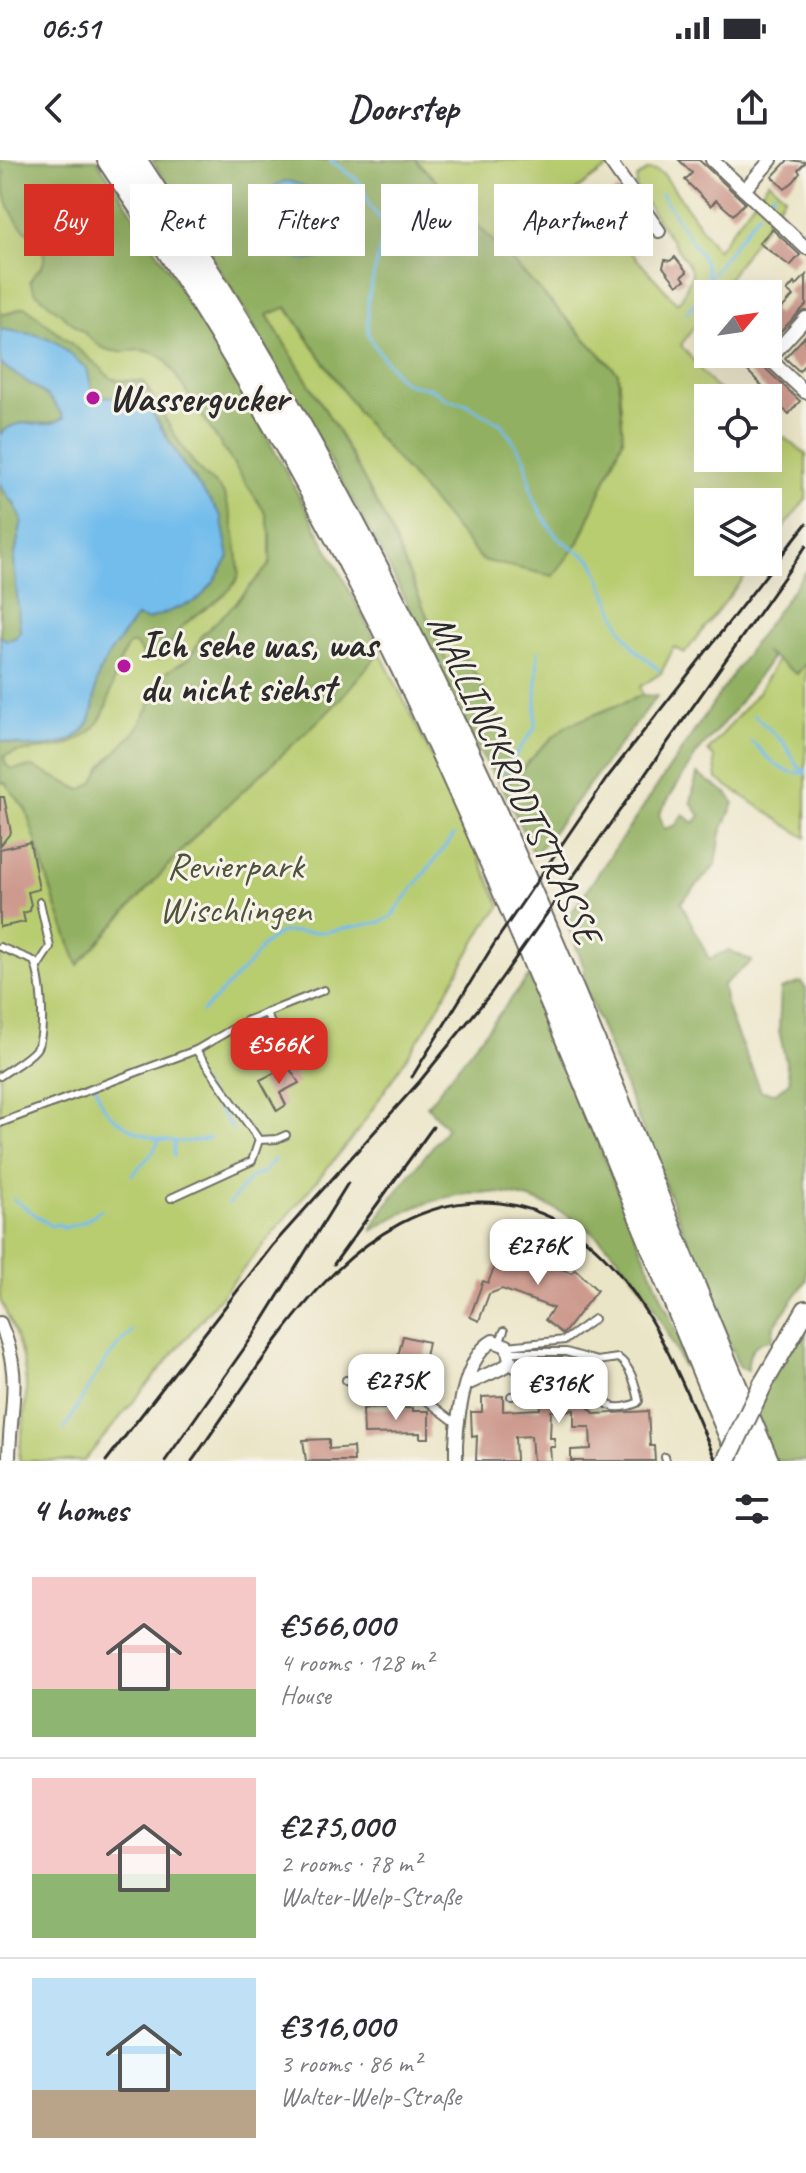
<!DOCTYPE html>
<html lang="en">
<head>
<meta charset="utf-8">
<style>
  :root { --surface:#fff; --page:#f2f2f3; --text:#2b2b33; --muted:#7c7c81; --line:#e1e1e2; --accent:#d93025 }
  body { margin:0; font-family:Caveat,sans-serif; background:var(--page); color:var(--text); height:100vh; display:flex; flex-direction:column; font-size:30px; white-space:nowrap }
  * { box-sizing:border-box; margin:0 }
  p { font-size:26px; color:var(--muted) }
  .icon { flex:none; width:44px; height:44px; fill:none; stroke:currentColor; stroke-width:2; stroke-linecap:round; stroke-linejoin:round }
  .map { position:relative; height:1301px; overflow:hidden }
  .details { display:flex; flex-direction:column; background:var(--surface); flex:1 }
  .details>* { flex:none }
  .hud { position:absolute; left:24px; top:24px; width:758px; height:72px; display:flex; gap:16px }
  .needle { width:52px; rotate:61deg }
  .tools { position:absolute; left:694px; top:120px; display:grid; gap:16px }
  .tools a { display:grid; place-items:center; width:88px; height:88px; border-radius:0px; background:var(--surface); box-shadow:0 8px 32px #0002; font-size:40px }
  .price { position:absolute; translate:-50% -68px; padding:0 18px; border-radius:16px; background:#fff; color:#222; font-size:26px; line-height:52px; filter:drop-shadow(0 2px 4px #0008) }
  .price::after { content:''; position:absolute; left:50%; top:48px; width:24px; height:18px; margin-left:-12px; background:inherit; clip-path:polygon(0 0,100% 0,50% 100%) }
  .price.selected { background:var(--accent); color:#fff }
  ul { padding:0; list-style:none }
  li { display:flex; align-items:center; gap:24px; height:200px; padding:0 32px }
  li+li { border-top:2px solid var(--line) }
  li span { display:grid; place-items:center; flex:none; width:224px; height:160px; border-radius:0px; color:#555 }
  li>.icon { margin-inline-start:auto }
  span .icon { width:96px; height:96px; fill:#fffc; stroke-width:1 }
  li b { font-size:34px }
  h2 { display:flex; justify-content:space-between; align-items:center; height:96px; padding:0 32px; font-size:34px }
  .chip { padding:0 28px; border-radius:0px; background:var(--surface); box-shadow:0 8px 32px #0002; font-size:28px; line-height:72px }
  .chip.selected { background:var(--accent); color:#fff }
  .status { display:flex; justify-content:space-between; align-items:center; height:56px; padding:0 40px; background:var(--surface); direction:ltr }
  .status svg { height:22px; fill:currentColor }
  header { display:flex; justify-content:space-between; align-items:center; height:104px; padding:0 32px; background:var(--surface); font-size:36px; font-weight:600 }
  .map>svg:first-child { display:block }
  .green { fill:#b8cc6f; stroke:#727c4d; stroke-width:2 }
  .forest { fill:#92b062; stroke:#5e6e46; stroke-width:2 }
  .water { fill:#73bdec; stroke:#4f748c; stroke-width:2 }
  .lines { fill:none; stroke-linecap:round; stroke-linejoin:round }
  .stream { stroke:#73bdec; stroke-width:3 }
  .building { fill:#cd9a8e }
  .lane-casing { stroke:#6e6c62; stroke-width:10 }
  .street-casing { stroke:#6e6c62; stroke-width:16 }
  .secondary-casing { stroke:#6e6c62; stroke-width:22 }
  .highway-casing { stroke:#6e6c62; stroke-width:28 }
  .lane { stroke:#fff; stroke-width:6 }
  .street { stroke:#fff; stroke-width:12 }
  .secondary { stroke:#fff; stroke-width:18 }
  .highway { stroke:#fff; stroke-width:24 }
  .rail { stroke:#2b2b2b; stroke-width:3 }
  .secondary-bridge-casing { stroke:#6e6c62; stroke-width:22; stroke-linecap:butt }
  .secondary-bridge { stroke:#fff; stroke-width:18 }
  .poi-dot { fill:#b5179e; stroke:#f7f3e8; stroke-width:3 }
  .labels { text-anchor:middle; stroke-width:6; stroke-linejoin:round; paint-order:stroke }
  .poi-label { font-size:38px; font-weight:bold; fill:#2b2b2b; stroke:#f7f3e8; text-anchor:start }
  .street-label { font-size:38px; fill:#2b2b2b; stroke:#f7f3e8 }
  .park-label { font-size:38px; fill:#4e533c; stroke:#f7f3e8 }
</style>
</head>
<body>
<div class="status"><b>06:51</b><svg viewBox="0 0 49 12"><path d="M0 12V9h3v3zM5 12V6h3v6zM10 12V3h3v9zM15 12V0h3v12zM26 1h20v11H26zM47 4h2v5h-2z"/></svg></div>
<header><svg class="icon" aria-label="back" viewBox="0 0 24 24"><path d="M15 5l-7 7 7 7"/></svg>Doorstep<svg class="icon" aria-label="share" viewBox="0 0 24 24"><path d="M12 15V3M7 8l5-5 5 5M5 13v7h14v-7"/></svg></header>
<div class="map">
<svg width="806" height="1301" viewBox="0 0 806 1301">
  <rect width="100%" height="100%" fill="#f7f3e8"/>
  <filter id="ink" filterUnits="userSpaceOnUse"><feTurbulence type="fractalNoise" baseFrequency=".0125" numOctaves="2"/><feDisplacementMap in="SourceGraphic" scale="16" xChannelSelector="R" yChannelSelector="G"/><feConvolveMatrix kernelMatrix="1 2 1 2 8 2 1 2 1" color-interpolation-filters="sRGB"/></filter>
  <filter id="wash" filterUnits="userSpaceOnUse"><feTurbulence type="fractalNoise" baseFrequency=".006" numOctaves="4" result="noise"/><feDisplacementMap in="SourceGraphic" scale="32" xChannelSelector="R" yChannelSelector="G"/><feGaussianBlur stdDeviation="1.8" result="paint"/><feColorMatrix in="noise" values="0 0 0 0 0 0 0 0 0 0 0 0 0 0 0 0 0 1.4 0 .05"/><feComposite in="paint" operator="in"/></filter>
  <g filter="url(#wash)">
    <rect width="100%" height="100%" fill="#ebe5c8"/>
    <g class="green">
      <path d="M 0,0 L 97,0 C 159,90 214,185 267,280 C 353,434 429,585 501,746 L 485,765 L 426,868 L 358,971 L 84,1301 L 19,1301 C 20,1279 25,1259 26,1237 C 28,1203 15,1170 0,1140 Z"/>
      <path d="M 416,0 L 547,0 L 550,3 L 553,0 L 605,0 L 610,6 L 575,31 L 677,143 L 682,138 L 692,114 L 689,106 L 636,28 L 637,18 L 648,10 L 656,10 L 664,15 L 717,90 L 769,21 L 785,36 L 718,134 L 708,134 L 708,148 L 681,185 L 713,225 L 730,238 L 708,238 L 708,298 L 768,298 L 768,266 L 806,294 L 806,339 L 768,387 L 768,342 L 708,342 L 708,402 L 756,402 L 685,493 L 674,487 L 661,513 L 640,527 L 643,535 L 566,566 L 542,587 L 512,621 L 446,500 L 387,363 L 338,271 L 267,155 L 286,147 L 364,261 L 579,382 L 623,279 L 618,213 Z"/>
      <path d="M 777,500 L 797,514 L 806,503 L 806,678 L 717,619 L 714,597 L 708,591 L 759,531 Z"/>
    </g>
    <g class="forest">
      <path d="M 0,0 L 97,0 C 204,155 294,323 381,491 L 333,547 L 199,672 L 78,805 L 57,749 L 26,650 L 5,623 L 0,622 L 0,580 C 27,590 75,592 90,560 C 96,546 93,531 98,517 C 104,497 123,477 134,459 C 166,446 190,452 214,422 L 196,320 L 184,306 L 149,246 L 134,239 L 100,236 L 92,230 L 87,209 L 37,175 L 0,169 L 0,154 C 10,156 16,147 26,147 L 101,208 C 115,227 124,218 144,222 C 162,252 178,285 201,312 C 209,322 222,325 226,339 C 234,363 238,388 239,413 C 235,436 194,452 180,469 C 172,479 168,490 158,499 L 145,497 L 135,484 L 129,484 C 104,521 119,562 72,583 C 50,593 25,587 4,596 L 6,605 L 12,609 L 33,607 L 81,630 L 93,623 L 102,606 L 136,571 L 168,511 L 190,498 L 202,475 L 233,446 L 270,404 L 270,373 L 266,354 L 165,199 C 135,180 126,200 101,187 L 35,132 L 30,121 C 33,113 42,109 44,101 C 46,85 29,75 20,65 C 8,49 2,32 4,12 L 0,8 Z"/>
      <path d="M 152,0 L 416,0 L 618,213 L 623,279 L 579,382 L 553,416 L 482,400 L 364,261 L 287,147 L 267,155 L 338,271 L 387,363 L 446,500 L 468,500 L 505,570 L 512,620 L 542,587 L 566,566 L 643,535 L 657,536 L 534,696 L 506,634 L 478,590 L 380,389 L 248,156 Z"/>
      <path d="M 0,203 C 25,224 48,228 64,258 C 37,272 24,253 0,274 Z"/>
      <path d="M 0,317 L 22,360 L 14,400 L 21,471 L 15,478 L 7,481 L 0,476 Z"/>
      <path d="M 806,411 L 806,503 L 797,514 L 765,492 L 771,498 L 732,553 L 697,593 L 659,654 L 664,669 L 676,665 L 683,654 L 694,663 L 700,656 L 691,642 L 697,614 L 728,634 L 734,643 L 721,673 L 716,705 L 681,742 L 709,799 L 729,790 L 752,801 L 723,825 C 724,854 750,901 761,931 L 776,933 L 790,921 L 779,870 L 781,829 L 801,822 L 806,829 L 806,1121 L 774,1166 L 772,1180 C 753,1181 747,1193 748,1211 L 739,1207 L 586,830 L 584,807 L 566,761 L 754,483 Z"/>
      <path d="M 529,816 L 689,1203 L 683,1206 C 672,1184 662,1161 649,1140 C 602,1060 520,1010 427,1043 C 407,1049 390,1060 372,1071 L 372,1068 L 387,1044 L 447,968 L 427,946 Z"/>
      <path d="M 806,1150 L 806,1301 L 771,1301 L 750,1254 Z"/>
    </g>
    <g class="water">
      <path d="M 286,21 C 316,25 354,56 329,89 C 299,130 221,42 286,21 Z"/>
      <path d="M 0,169 L 37,175 L 56,182 L 87,209 L 92,230 L 100,236 L 137,239 L 148,246 L 184,306 L 221,356 L 229,397 L 214,422 L 200,438 L 191,443 L 147,460 L 137,457 L 134,459 C 123,477 104,497 98,517 C 93,531 96,546 90,560 C 75,592 27,590 0,580 L 0,476 L 7,480 L 15,478 L 20,471 L 14,400 L 22,360 L 13,341 L 10,340 L 0,324 L 0,274 C 24,252 37,274 64,258 C 47,227 25,224 0,203 Z"/>
    </g>
    <g class="lines">
      <g class="stream">
        <path d="M 330,0 L 361,23 L 370,46 L 385,65 L 368,140 L 368,174 L 376,188 L 399,218 L 409,224 L 433,229 L 446,239 L 466,244 L 501,264 L 525,298 L 532,336 L 549,366 L 558,378 L 593,401 L 623,472 L 635,489 L 659,510"/>
        <path d="M 661,34 L 705,102 L 708,119"/>
        <path d="M 767,42 L 774,33"/>
        <path d="M 687,153 L 700,135 L 708,119 L 759,52"/>
        <path d="M 754,555 L 784,583 L 799,608 L 806,611"/>
        <path d="M 752,582 C 770,598 778,615 805,613"/>
        <path d="M 501,614 L 535,568 L 538,491"/>
        <path d="M 202,852 L 251,802 L 262,786 L 281,772 L 325,772 L 381,762 L 391,757 L 454,675"/>
        <path d="M 189,909 L 233,969"/>
        <path d="M 94,921 C 97,930 100,944 107,951 C 132,977 175,988 209,978"/>
        <path d="M 174,982 L 174,996"/>
        <path d="M 132,1015 L 153,992 L 159,980"/>
        <path d="M 13,1039 L 51,1066 L 59,1064 L 64,1068 L 83,1062 L 101,1050"/>
        <path d="M 229,1044 L 250,1018 L 264,1012 L 275,999"/>
        <path d="M 64,1270 C 84,1236 103,1197 132,1171"/>
      </g>
    </g>
    <g id="blocks">
      <g class="building">
        <path d="M 679,0 L 699,0 L 745,43 L 733,55 L 716,40 L 711,46 L 685,20 L 692,13 Z"/>
        <path d="M 788,0 L 806,2 L 798,10 L 800,13 L 794,21 L 785,29 L 772,17 Z"/>
        <path d="M 617,30 L 628,42 L 618,49 L 623,56 L 615,65 L 609,55 L 613,52 L 604,39 Z"/>
        <path d="M 772,69 L 800,95 L 790,106 L 759,83 Z"/>
        <path d="M 675,97 L 687,112 L 682,116 L 685,120 L 677,125 L 663,107 L 665,100 L 670,101 Z"/>
        <path d="M 806,115 L 806,145 L 768,185 L 768,146 L 777,154 L 793,136 L 787,131 L 794,123 L 796,126 Z"/>
        <path d="M 806,175 L 806,203 L 799,211 L 785,198 Z"/>
        <path d="M 727,194 L 750,194 L 800,241 L 789,254 L 771,239 L 773,237 L 736,199 L 729,207 L 721,200 Z"/>
        <path d="M 0,637 L 4,637 L 11,672 L 0,686 Z"/>
        <path d="M 30,682 L 39,729 L 28,732 L 31,745 L 30,751 L 23,753 L 25,762 L 0,767 L 0,689 Z"/>
        <path d="M 288,906 L 299,923 L 280,933 L 286,945 L 277,951 L 260,920 Z"/>
        <path d="M 503,1086 L 572,1113 L 575,1109 L 597,1130 L 563,1174 L 545,1160 L 553,1148 L 502,1129 L 489,1134 L 479,1161 L 470,1157 L 483,1121 L 488,1123 Z"/>
        <path d="M 403,1176 L 428,1182 L 425,1197 L 431,1199 L 429,1207 L 397,1200 Z"/>
        <path d="M 562,1202 L 563,1229 L 588,1228 L 589,1248 L 595,1254 L 648,1251 L 650,1286 L 654,1286 L 655,1301 L 571,1301 L 571,1290 L 591,1289 L 590,1267 L 574,1267 L 574,1250 L 551,1251 L 550,1278 L 554,1278 L 555,1287 L 550,1287 L 551,1301 L 533,1301 L 531,1276 L 515,1277 L 516,1301 L 476,1301 L 477,1276 L 472,1277 L 471,1252 L 482,1252 L 482,1237 L 503,1236 L 503,1251 L 540,1249 L 538,1217 L 531,1217 L 531,1213 L 526,1212 L 526,1204 Z"/>
        <path d="M 413,1248 L 413,1251 L 429,1251 L 429,1278 L 420,1278 L 420,1273 L 364,1274 L 363,1249 Z"/>
        <path d="M 329,1279 L 329,1289 L 353,1287 L 354,1301 L 306,1301 L 303,1280 Z"/>
      </g>
    </g>
  </g>
  <g filter="url(#ink)">
    <use href="#blocks" fill-opacity="0" stroke="#6e6c62" stroke-width="2"/>
    <g class="lines">
      <defs>
        <g id="lane">
          <path d="M 0,787 L 34,801 C 41,817 47,874 36,889 C 27,900 11,908 0,916"/>
          <path d="M 37,807 L 50,787 L 40,742"/>
          <path d="M 266,853 L 288,898"/>
          <path d="M 0,963 L 196,890 L 246,861 L 324,830"/>
          <path d="M 259,980 L 277,979 L 286,975"/>
          <path d="M 171,1038 L 252,1001 L 259,980 L 196,890"/>
          <path d="M 500,1181 L 504,1171"/>
          <path d="M 507,1186 L 565,1180 L 594,1159"/>
          <path d="M 510,1192 L 566,1192 L 597,1201 L 618,1198 C 631,1206 636,1226 639,1241 L 637,1243 C 598,1259 597,1228 597,1201"/>
          <path d="M 508,1203 L 524,1218 L 525,1234 L 511,1236"/>
          <path d="M 346,1220 L 412,1234 L 427,1241 L 456,1263"/>
          <path d="M 665,1297 L 666,1301"/>
        </g>
        <g id="street">
          <path d="M 609,0 L 659,71"/>
          <path d="M 712,0 L 806,88"/>
          <path d="M 744,30 L 771,0"/>
          <path d="M 626,65 L 645,51"/>
          <path d="M 764,194 L 805,232"/>
          <path d="M 769,199 L 806,158"/>
          <path d="M 0,1163 C 24,1217 9,1247 9,1301"/>
          <path d="M 456,1301 C 455,1269 462,1198 493,1181 L 507,1186 L 510,1200 L 506,1206 L 467,1224"/>
        </g>
        <path id="secondary" d="M 763,1224 L 806,1150"/>
        <g id="highway">
          <path d="M 110,0 C 238,188 351,389 445,596 C 551,828 644,1066 742,1301"/>
          <path d="M 134,0 C 172,59 212,117 248,178 C 326,309 397,445 462,583 C 573,818 663,1063 766,1301"/>
        </g>
      </defs>
      <use href="#lane" class="lane-casing"/>
      <use href="#street" class="street-casing"/>
      <use href="#secondary" class="secondary-casing"/>
      <use href="#highway" class="highway-casing"/>
      <use href="#lane" class="lane"/>
      <use href="#street" class="street"/>
      <use href="#secondary" class="secondary"/>
      <use href="#highway" class="highway"/>
      <g class="rail">
        <path d="M 412,917 L 494,784 L 607,618 L 806,364"/>
        <path d="M 334,1104 L 433,967"/>
        <path d="M 106,1301 L 272,1086 L 420,921 L 491,833 L 806,386"/>
        <path d="M 165,1301 L 255,1173 L 348,1023"/>
        <path d="M 192,1301 C 235,1241 282,1164 334,1113 C 373,1075 423,1043 478,1042 C 618,1040 670,1195 716,1301"/>
      </g>
      <defs>
        <path id="secondary-bridge" d="M 726,1301 L 763,1224"/>
      </defs>
      <use href="#secondary-bridge" class="secondary-bridge-casing"/>
      <use href="#secondary-bridge" class="secondary-bridge"/>
    </g>
  </g>
  <g class="poi-dot">
    <circle cx="93" cy="238" r="8"/>
    <circle cx="124" cy="506" r="8"/>
  </g>
  <g class="labels">
    <g class="poi-label">
      <text x="109" y="251">Wassergucker</text>
      <text x="140" y="497">Ich sehe was, was<tspan x="140" dy="44">du nicht siehst</tspan></text>
    </g>
    <g class="street-label">
      <text transform="translate(515 619) rotate(65)" y="13">MALLINCKRODTSTRASSE</text>
    </g>
    <g class="park-label">
      <text x="235" y="718">Revierpark<tspan x="235" dy="44">Wischlingen</tspan></text>
    </g>
  </g>
</svg>
<div class="tools">
<a><svg class="needle" viewBox="-14 -14 28 28"><path d="M0-13l5 13h-10z" fill="#e53935"/><path d="M0 13l5-13h-10z" fill="#7c7c81"/></svg></a>
<a><svg class="icon" aria-label="locate" viewBox="0 0 24 24"><circle cx="12" cy="12" r="6"/><path d="M12 2v4M12 18v4M2 12h4M18 12h4"/></svg></a>
<a><svg class="icon" aria-label="layers" viewBox="0 0 24 24"><path d="M12 4l9 5-9 5-9-5zM3 14l9 5 9-5"/></svg></a>
</div>
<b class="price selected" style="left:279px;top:926px">€566K</b>
<b class="price" style="left:538px;top:1127px">€276K</b>
<b class="price" style="left:396px;top:1262px">€275K</b>
<b class="price" style="left:559px;top:1265px">€316K</b>
<div class="hud">
<a class="chip selected">Buy</a>
<a class="chip">Rent</a>
<a class="chip">Filters</a>
<a class="chip">New</a>
<a class="chip">Apartment</a>
</div>
</div>
<section class="details">
<h2>4 homes<svg class="icon" aria-label="filters" viewBox="0 0 24 24"><path d="M4 7h16M4 17h16"/><circle cx="9" cy="7" r="2"/><circle cx="15" cy="17" r="2"/></svg></h2>
<ul>
<li><span style="background:linear-gradient(#f6c9c9 70%,#8fb573 0)"><svg class="icon" aria-label="home" viewBox="0 0 24 24"><path d="M3 11l9-7 9 7M6 9v11h12V9"/></svg></span><div><b>€566,000</b><p>4 rooms · 128 m²</p><p>House</p></div></li>
<li><span style="background:linear-gradient(#f6c9c9 60%,#8fb573 0)"><svg class="icon" aria-label="home" viewBox="0 0 24 24"><path d="M3 11l9-7 9 7M6 9v11h12V9"/></svg></span><div><b>€275,000</b><p>2 rooms · 78 m²</p><p>Walter-Welp-Straße</p></div></li>
<li><span style="background:linear-gradient(#bfe0f5 70%,#b9a48a 0)"><svg class="icon" aria-label="home" viewBox="0 0 24 24"><path d="M3 11l9-7 9 7M6 9v11h12V9"/></svg></span><div><b>€316,000</b><p>3 rooms · 86 m²</p><p>Walter-Welp-Straße</p></div></li>
</ul>
</section>
</body>
</html>
